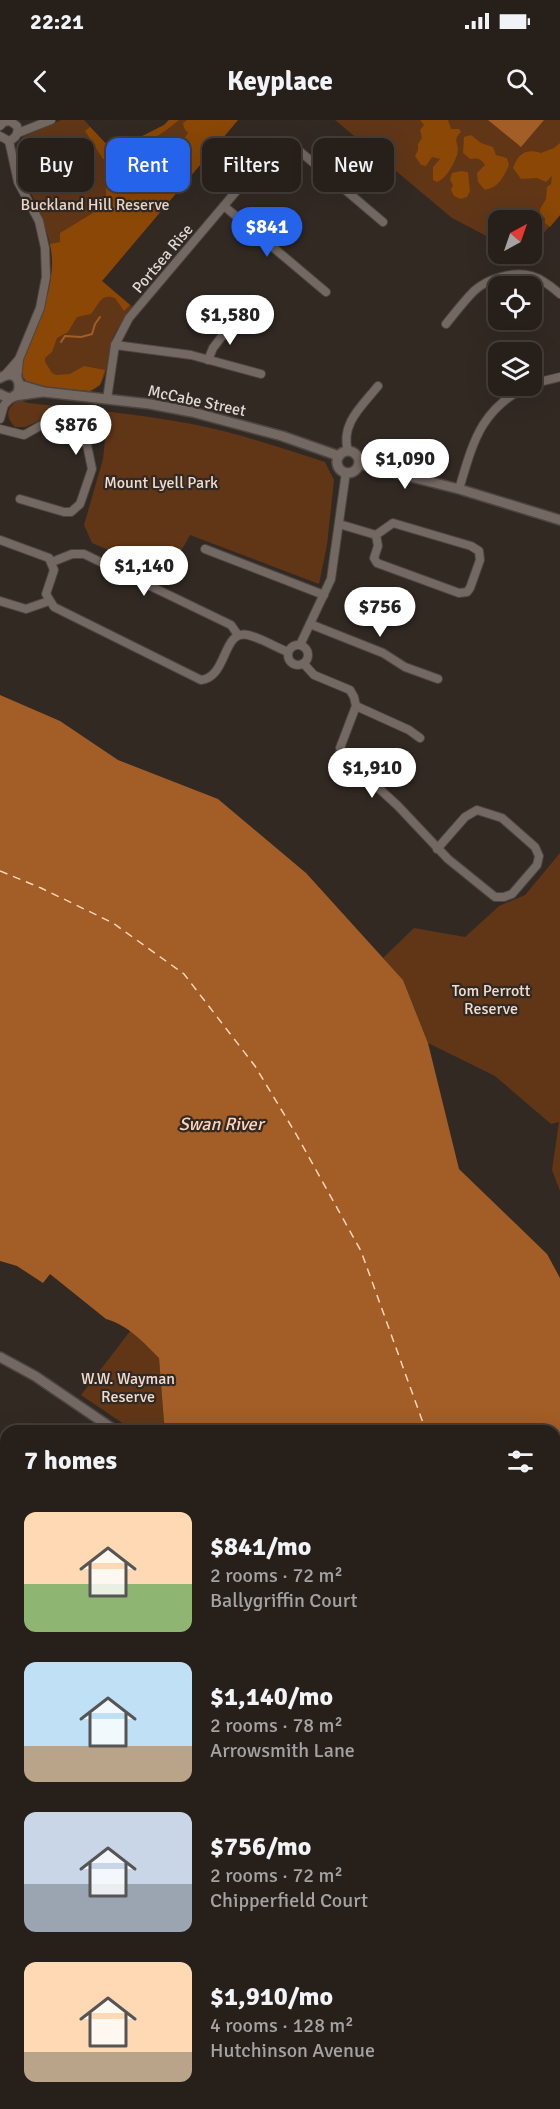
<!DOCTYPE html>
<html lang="en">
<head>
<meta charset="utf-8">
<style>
  :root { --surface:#261f1a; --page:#2e2723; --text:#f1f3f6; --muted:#a4a2a2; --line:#423d39; --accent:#2563eb }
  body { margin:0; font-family:Signika,sans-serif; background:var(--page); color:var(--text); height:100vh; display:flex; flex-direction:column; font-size:22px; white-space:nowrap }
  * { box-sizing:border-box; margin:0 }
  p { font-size:20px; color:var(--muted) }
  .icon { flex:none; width:33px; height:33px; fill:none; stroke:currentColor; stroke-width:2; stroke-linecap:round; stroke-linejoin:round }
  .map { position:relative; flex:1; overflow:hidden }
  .drawer { position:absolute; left:0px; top:1305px; width:561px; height:684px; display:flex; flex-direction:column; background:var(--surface); border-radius:18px 18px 0 0; box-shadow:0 6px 24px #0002,0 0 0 2px var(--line) }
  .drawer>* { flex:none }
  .banner { position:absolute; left:18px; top:18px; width:525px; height:54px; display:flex; gap:12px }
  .needle { width:39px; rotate:40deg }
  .controls { position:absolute; left:488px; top:90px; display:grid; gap:12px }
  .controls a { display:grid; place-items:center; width:54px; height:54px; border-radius:12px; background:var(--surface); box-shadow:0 6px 24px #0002,0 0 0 2px var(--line); font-size:30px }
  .price { position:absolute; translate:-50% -51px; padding:0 14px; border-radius:21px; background:#fff; color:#222; font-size:20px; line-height:39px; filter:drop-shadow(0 2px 3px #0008) }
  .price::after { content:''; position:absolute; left:50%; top:36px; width:18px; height:14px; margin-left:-9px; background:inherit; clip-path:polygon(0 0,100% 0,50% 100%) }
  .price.on { background:var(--accent); color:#fff }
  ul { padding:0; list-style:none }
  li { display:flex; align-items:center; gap:18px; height:150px; padding:0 24px }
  li span { display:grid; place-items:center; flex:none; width:168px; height:120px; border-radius:12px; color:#555 }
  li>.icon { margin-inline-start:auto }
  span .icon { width:72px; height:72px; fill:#fffc; stroke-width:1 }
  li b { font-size:26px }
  h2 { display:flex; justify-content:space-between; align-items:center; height:72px; padding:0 24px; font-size:26px }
  .chip { padding:0 21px; border-radius:12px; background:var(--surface); box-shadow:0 6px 24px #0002,0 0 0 2px var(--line); font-size:21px; line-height:54px }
  .chip.on { background:var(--accent); color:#fff }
  .status { display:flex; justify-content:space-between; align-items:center; height:42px; padding:0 30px; background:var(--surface); direction:ltr }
  .status svg { height:16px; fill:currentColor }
  header { display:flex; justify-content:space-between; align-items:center; height:78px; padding:0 24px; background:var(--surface); font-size:27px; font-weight:700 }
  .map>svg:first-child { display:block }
  .green { fill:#603617 }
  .forest { fill:#8a4706 }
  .water { fill:#a35d26 }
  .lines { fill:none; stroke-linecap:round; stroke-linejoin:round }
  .stream { stroke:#a35d26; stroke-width:2 }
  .ferry { stroke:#fcd4b9; stroke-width:1.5; stroke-dasharray:8 6; stroke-linecap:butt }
  .minor-casing { stroke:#4d4540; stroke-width:10 }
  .tertiary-casing { stroke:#4d4540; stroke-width:12 }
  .secondary-casing { stroke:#4d4540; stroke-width:14 }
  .minor { stroke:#746962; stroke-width:8 }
  .tertiary { stroke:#746962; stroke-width:9 }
  .secondary { stroke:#746962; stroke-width:10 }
  .labels { text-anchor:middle; stroke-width:4.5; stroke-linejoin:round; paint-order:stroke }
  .park-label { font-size:16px; fill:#f1dccf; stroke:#322923 }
  .street-label { font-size:16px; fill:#dfd9d5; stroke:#322923 }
  .water-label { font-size:18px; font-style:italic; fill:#fcd4b9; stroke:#322923 }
</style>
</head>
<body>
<div class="status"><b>22:21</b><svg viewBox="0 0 49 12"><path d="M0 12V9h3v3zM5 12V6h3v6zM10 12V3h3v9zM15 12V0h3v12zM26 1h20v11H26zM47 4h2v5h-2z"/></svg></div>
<header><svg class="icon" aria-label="back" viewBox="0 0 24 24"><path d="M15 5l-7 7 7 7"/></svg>Keyplace<svg class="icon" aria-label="search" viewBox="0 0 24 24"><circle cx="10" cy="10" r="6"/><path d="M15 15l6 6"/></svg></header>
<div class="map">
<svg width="560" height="1989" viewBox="0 0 560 1989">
  <rect width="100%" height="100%" fill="#322923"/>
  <g class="green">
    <path d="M 61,0 L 84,0 L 113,31 L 164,5 L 169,0 L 238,0 L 102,161 L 134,188 C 125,198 117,208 112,220 C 106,237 110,265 90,271 C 70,269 38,273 23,257 C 23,251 23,245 24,239 C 26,229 32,218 36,209 C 46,184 55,156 51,129 C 48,114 43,99 37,85 C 28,65 6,39 23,17 Z"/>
    <path d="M 335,0 L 560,0 L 560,95 L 531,127 L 531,100 L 498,100 L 498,122 L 452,98 Z"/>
    <path d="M 19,280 L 28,283 C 83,289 138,294 192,304 C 238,313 281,328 325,342 L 334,360 L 327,425 L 319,464 L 190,415 L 175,442 L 165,439 L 158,451 L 92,423 L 84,405 L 103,339 L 106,309 L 93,297 L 65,289 L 62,305 L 41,300 L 25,307 L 15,307 C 5,297 6,287 19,280 Z"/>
    <path d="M 560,733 L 560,1071 L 552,1050 L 559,1002 L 551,1004 L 495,956 L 428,923 L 403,860 L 383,838 L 414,808 L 465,817 L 499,786 L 525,775 Z"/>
    <path d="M 131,1210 L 159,1238 L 164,1302 L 168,1311 L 134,1311 L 81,1275 Z"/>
    <path d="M 2,1422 L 6,1425 L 6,1725 L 0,1720 L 0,1424 Z"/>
    <path d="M 201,1983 L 334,1983 L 337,1989 L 202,1989 Z"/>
  </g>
  <g class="forest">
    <path d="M 169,0 L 179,0 C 157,19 135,30 108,40 L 103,39 L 85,11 L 90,7 L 113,31 L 164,5 Z"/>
    <path d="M 187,0 L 238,0 L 102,161 L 130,185 L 124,191 L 115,178 C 100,173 99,185 91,194 L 77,197 L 68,212 L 57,218 L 52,232 L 45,238 L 45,242 L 52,253 L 56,255 L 70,254 L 84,246 L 105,250 L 100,265 L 90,271 L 44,267 L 26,261 L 23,257 L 21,248 C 32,208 60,168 50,124 L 60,122 L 60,113 L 106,85 L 106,61 L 115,57 L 123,57 L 136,44 L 143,44 L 150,49 L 159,49 L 162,35 L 176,31 L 173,25 L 175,20 L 184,19 L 188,13 L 184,8 L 183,3 Z"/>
    <path d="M 420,0 L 448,0 L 451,9 L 459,9 L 461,12 C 451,20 461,25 457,35 C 454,44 446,59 437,62 L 433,60 L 433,47 L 440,39 L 432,37 L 426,46 L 421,45 L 415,36 L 418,30 L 418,24 L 422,18 L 420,10 L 424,5 Z"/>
    <path d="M 471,15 L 481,23 L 493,27 L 496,35 L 507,38 L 509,45 C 503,58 499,67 485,70 L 478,62 L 477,53 L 485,45 C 480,38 478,38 470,39 L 463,33 L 464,17 Z"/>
    <path d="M 560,23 L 560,95 L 550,107 L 545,103 L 545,98 L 540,94 L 540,89 L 546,79 L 547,67 L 551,64 L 552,56 L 546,62 L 537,58 L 521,59 L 513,48 C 518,33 527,28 541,33 L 554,28 Z"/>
    <path d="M 461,51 L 468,52 L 470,71 L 467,77 L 461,79 L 454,76 L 451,70 L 453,65 L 450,60 L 452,53 Z"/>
  </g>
  <g class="water">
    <path d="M 488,0 L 544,0 L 521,27 Z"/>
    <path d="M 0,575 L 60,601 L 118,640 L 218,679 L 306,753 L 403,860 L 428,923 L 459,1049 L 547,1134 L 560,1158 L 560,1989 L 393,1989 L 390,1983 L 555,1983 L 555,1311 L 168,1311 L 164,1302 L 159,1238 C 143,1222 128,1205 106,1199 L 50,1154 L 43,1163 L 17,1146 L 0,1141 Z"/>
  </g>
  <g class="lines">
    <path class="stream" d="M 61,222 L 65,216 L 81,217 L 92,214 L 95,204 L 100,197"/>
    <g class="ferry">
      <path d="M 0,751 L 41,768 L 113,803 L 184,854 L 255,946 L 296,1014 L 361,1131 L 426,1311"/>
      <path d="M 555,1650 L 560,1658"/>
    </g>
    <defs>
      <g id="minor">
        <path d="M 0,6 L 4,2 L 10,1 L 17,6 C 19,13 16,18 9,21 L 0,16"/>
        <path d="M 18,13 L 51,0"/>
        <path d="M 9,21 L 18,62 L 39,101 L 45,128 L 46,157 L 40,188 L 19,239 L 17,259"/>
        <path d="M 224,86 L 326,172"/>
        <path d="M 446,204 C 455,193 464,181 474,171 C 488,158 514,151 532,156 C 542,159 552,167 560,174"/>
        <path d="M 115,225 L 191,235 L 261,254"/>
        <path d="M 208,240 L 213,228 L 232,203"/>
        <path d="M 5,255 L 19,239"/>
        <path d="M 531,264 L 560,257"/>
        <path d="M 107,279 L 115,225 L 129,198 L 271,30 C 280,22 287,22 297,29 L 383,102"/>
        <path d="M 0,299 L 4,285 L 11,278"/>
        <path d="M 0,309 L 24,315 L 40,306 L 48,305 L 75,314 L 87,325 L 92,349 L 80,384 L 71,392 L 64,392 L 20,379"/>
        <path d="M 348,331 C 340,304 362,286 378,266"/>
        <path d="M 459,369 C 473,323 480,289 528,266"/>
        <path d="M 393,403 L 471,426 L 479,431 L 480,440 L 470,468 L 467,472 L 459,473 L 377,443 L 374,438 L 378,426 L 376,415 Z"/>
        <path d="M 339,404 L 376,415"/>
        <path d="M 0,420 L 49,438 L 54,450 L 46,474 L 54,487 L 201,560 C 228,557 222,509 248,515 C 261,518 275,527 288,532"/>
        <path d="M 205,429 L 324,475"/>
        <path d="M 52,442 L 72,434 L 84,434 L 231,505 L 238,515"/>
        <path d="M 0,481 L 26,489 L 49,481"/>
        <path d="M 310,504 L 383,533 L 405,547 L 438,559"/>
        <circle cx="298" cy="535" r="10"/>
        <path d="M 300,525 L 331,459 L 346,352"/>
        <path d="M 304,544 L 314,555 L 350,570 L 354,577 L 356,586 L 340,628 L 346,638 L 398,686 L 448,739 L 495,777 L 504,777 L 512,774 L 537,745 L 539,736 L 535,727 L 502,698 L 477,690 L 465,697 L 437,729"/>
        <path d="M 356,586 L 409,610 L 420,618"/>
        <path d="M 0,1812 L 6,1804"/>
        <path d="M 0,1899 L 6,1904"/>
        <path d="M 74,1983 L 74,1989"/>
        <path d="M 340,1983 L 343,1989"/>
      </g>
      <g id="tertiary">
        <path d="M 0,258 C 26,242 25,291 0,274"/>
        <path d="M 20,265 L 44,272 L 150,284 L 192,292 L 282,316 L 339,336"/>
        <path d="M 14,276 L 42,272"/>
        <circle cx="348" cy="342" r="11"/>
        <path d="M 359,344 L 459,369 L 560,400"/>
        <path d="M 0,1237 L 35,1256 L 116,1311"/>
      </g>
      <g id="secondary">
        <path d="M 0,1738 L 6,1743"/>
        <path d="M 188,1983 L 189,1989"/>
      </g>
    </defs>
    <use href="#minor" class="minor-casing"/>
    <use href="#tertiary" class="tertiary-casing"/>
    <use href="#secondary" class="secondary-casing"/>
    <use href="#minor" class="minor"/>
    <use href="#tertiary" class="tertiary"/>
    <use href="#secondary" class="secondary"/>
  </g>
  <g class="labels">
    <g class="park-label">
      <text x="95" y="90">Buckland Hill Reserve</text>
      <text x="161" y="368">Mount Lyell Park</text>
      <text x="491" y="876">Tom Perrott<tspan x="491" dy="18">Reserve</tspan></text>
      <text x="128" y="1264">W.W. Wayman<tspan x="128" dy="18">Reserve</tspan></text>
    </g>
    <g class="street-label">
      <text transform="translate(162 138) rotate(-50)" y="6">Portsea Rise</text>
      <text transform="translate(197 280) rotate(12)" y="6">McCabe Street</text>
    </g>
    <g class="water-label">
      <text x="221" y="1010">Swan River</text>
    </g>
  </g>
</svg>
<div class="controls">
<a><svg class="needle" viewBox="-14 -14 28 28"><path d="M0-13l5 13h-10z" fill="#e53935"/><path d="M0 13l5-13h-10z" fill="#a4a2a2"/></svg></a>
<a><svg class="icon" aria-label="locate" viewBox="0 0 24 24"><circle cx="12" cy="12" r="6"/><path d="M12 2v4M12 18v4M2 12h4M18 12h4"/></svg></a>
<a><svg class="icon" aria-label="layers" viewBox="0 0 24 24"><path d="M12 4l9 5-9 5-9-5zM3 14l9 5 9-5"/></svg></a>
</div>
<b class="price on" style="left:267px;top:138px">$841</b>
<b class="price" style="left:230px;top:226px">$1,580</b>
<b class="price" style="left:76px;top:336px">$876</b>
<b class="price" style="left:405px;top:370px">$1,090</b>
<b class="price" style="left:144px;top:477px">$1,140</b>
<b class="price" style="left:380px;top:518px">$756</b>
<b class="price" style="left:372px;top:679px">$1,910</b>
<div class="banner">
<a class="chip">Buy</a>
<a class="chip on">Rent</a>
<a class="chip">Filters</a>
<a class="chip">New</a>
</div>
<section class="drawer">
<h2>7 homes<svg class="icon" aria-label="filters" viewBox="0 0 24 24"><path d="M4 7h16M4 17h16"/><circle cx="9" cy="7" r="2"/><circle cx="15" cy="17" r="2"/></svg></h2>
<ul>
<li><span style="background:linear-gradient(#ffd9b3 60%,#8fb573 0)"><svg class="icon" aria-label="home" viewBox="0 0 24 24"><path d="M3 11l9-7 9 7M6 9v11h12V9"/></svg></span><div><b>$841/mo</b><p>2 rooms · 72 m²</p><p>Ballygriffin Court</p></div></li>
<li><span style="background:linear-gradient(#bfe0f5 70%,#b9a48a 0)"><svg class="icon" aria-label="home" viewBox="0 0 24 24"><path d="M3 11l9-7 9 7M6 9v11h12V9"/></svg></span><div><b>$1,140/mo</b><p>2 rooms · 78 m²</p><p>Arrowsmith Lane</p></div></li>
<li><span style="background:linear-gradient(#c9d6e8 60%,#9aa5b1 0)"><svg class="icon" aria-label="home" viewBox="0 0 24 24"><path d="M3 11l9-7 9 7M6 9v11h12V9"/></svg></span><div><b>$756/mo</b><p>2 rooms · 72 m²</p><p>Chipperfield Court</p></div></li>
<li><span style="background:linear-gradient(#ffd9b3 75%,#b9a48a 0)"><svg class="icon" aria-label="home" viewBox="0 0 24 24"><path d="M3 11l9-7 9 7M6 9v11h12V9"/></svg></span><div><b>$1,910/mo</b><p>4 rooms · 128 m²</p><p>Hutchinson Avenue</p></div></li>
</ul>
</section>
</div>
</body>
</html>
